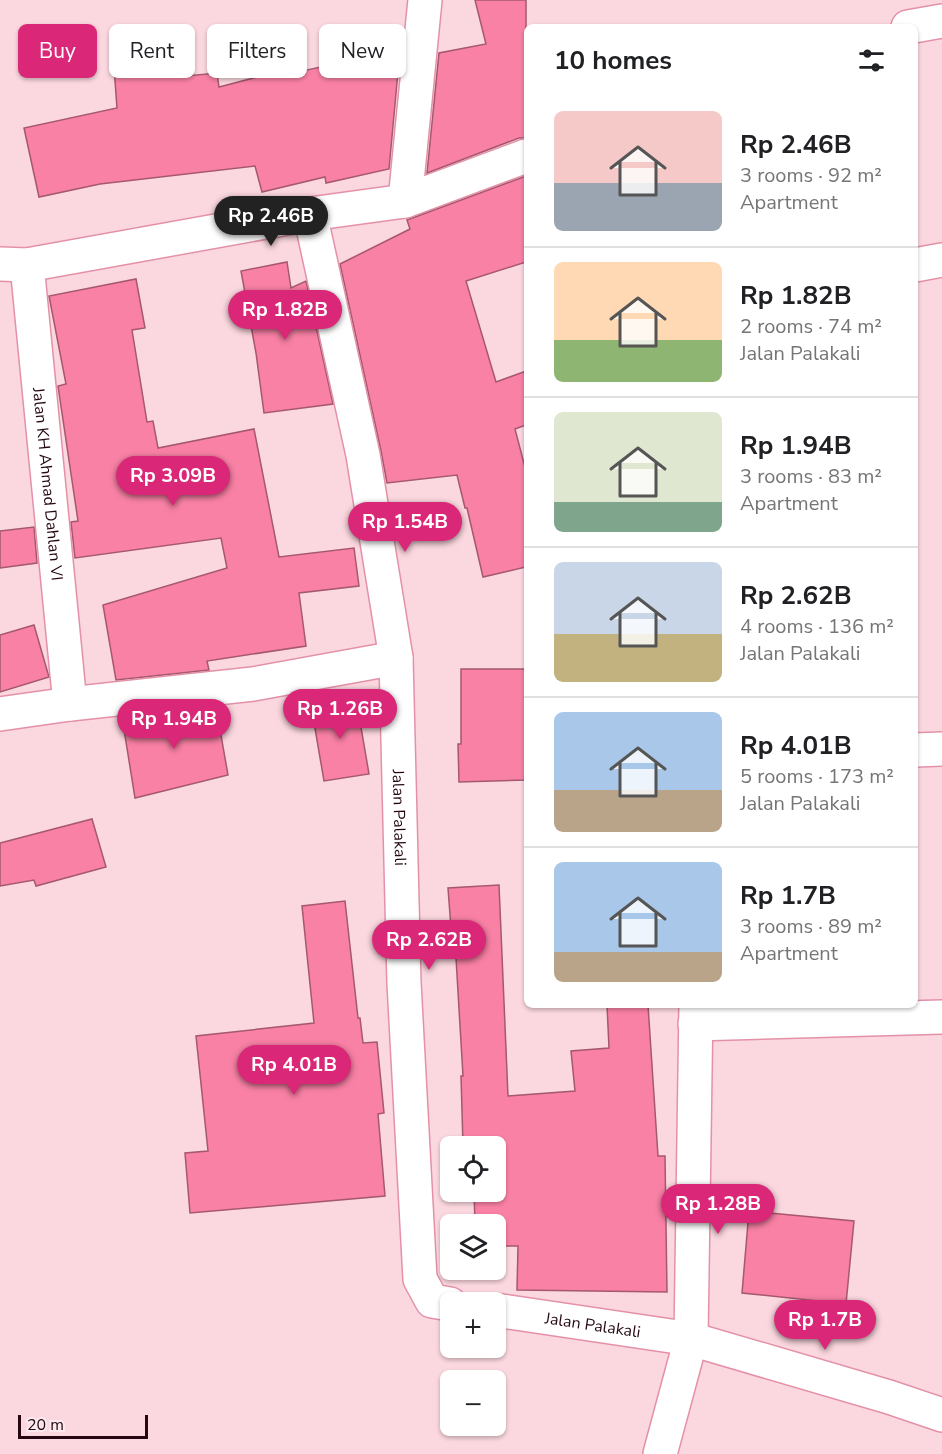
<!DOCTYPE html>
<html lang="en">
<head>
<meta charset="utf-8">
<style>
  :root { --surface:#fff; --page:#f2f2f2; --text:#202124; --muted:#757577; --line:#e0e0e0; --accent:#db2777 }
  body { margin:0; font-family:"Nunito Sans",sans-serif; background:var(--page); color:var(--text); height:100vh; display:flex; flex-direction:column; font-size:22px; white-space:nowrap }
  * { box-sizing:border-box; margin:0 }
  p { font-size:20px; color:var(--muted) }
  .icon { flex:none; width:33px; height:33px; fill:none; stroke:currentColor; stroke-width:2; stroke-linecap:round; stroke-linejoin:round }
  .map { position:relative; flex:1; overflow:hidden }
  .panel { position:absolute; left:524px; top:24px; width:394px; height:984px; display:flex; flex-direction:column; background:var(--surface); border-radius:9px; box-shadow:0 2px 4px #0004 }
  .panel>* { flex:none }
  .guide { position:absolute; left:18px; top:24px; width:416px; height:54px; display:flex; gap:12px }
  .buttons { position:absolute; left:440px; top:1136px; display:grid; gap:12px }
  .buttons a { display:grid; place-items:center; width:66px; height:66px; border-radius:9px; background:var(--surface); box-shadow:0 2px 4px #0004; font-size:30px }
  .scale { position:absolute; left:18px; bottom:15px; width:130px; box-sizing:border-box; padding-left:6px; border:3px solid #240711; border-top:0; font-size:16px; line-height:21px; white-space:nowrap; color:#240711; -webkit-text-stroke:4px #fceaee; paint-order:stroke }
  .price { position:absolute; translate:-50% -51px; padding:0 14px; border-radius:21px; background:var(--accent); color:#fff; font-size:20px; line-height:39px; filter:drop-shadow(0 2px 3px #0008) }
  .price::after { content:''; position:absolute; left:50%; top:36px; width:18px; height:14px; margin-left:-9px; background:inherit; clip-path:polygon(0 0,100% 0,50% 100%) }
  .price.selected { background:#222; color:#fff }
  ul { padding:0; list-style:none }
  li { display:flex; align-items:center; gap:18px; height:150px; padding:0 30px }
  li+li { border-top:2px solid var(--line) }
  li span { display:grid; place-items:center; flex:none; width:168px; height:120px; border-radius:9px; color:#555 }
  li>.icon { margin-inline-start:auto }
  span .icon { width:72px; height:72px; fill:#fffc; stroke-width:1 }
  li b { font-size:26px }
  h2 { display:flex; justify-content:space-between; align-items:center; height:72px; padding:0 30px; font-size:26px }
  .pill { padding:0 21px; border-radius:9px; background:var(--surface); box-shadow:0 2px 4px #0004; font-size:21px; line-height:54px }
  .pill.selected { background:var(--accent); color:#fff }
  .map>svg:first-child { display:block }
  .building { fill:#f981a5; stroke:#a5586f; stroke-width:1.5 }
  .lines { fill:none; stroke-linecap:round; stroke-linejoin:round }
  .street-casing { stroke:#e491a8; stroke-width:36 }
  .street { stroke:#fff; stroke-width:33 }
  .labels { text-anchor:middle; stroke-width:6; stroke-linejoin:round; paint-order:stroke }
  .street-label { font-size:16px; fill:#240711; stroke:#fceaee }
</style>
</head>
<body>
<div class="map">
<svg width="942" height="1454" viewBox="0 0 942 1454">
  <rect width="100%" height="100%" fill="#fbd7df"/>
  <g class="building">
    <path d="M 475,0 L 526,0 L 526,138 L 519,138 L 427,173 L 439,53 L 486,44 Z"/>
    <path d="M 183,34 L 187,76 L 217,73 L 219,87 L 296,67 L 298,72 L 400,50 L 389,169 L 326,183 L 325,177 L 262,192 L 255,166 L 100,184 L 39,197 L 24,128 L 117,108 L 112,40 Z"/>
    <path d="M 526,176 L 526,262 L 466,281 L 496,382 L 526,371 L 526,425 L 515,429 L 526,471 L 526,567 L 483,577 L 467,508 L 465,508 L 457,475 L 387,483 L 381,451 L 340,264 L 410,229 L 407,220 Z"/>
    <path d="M 287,262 L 291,288 L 306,281 L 333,404 L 264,413 L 256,353 L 241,271 Z"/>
    <path d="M 136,279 L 145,328 L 132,330 L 147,422 L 153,421 L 158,448 L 254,429 L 279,557 L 354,548 L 359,586 L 299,593 L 306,646 L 207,661 L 209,670 L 116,680 L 103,605 L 227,568 L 221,538 L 75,558 L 71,522 L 78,521 L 58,386 L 66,384 L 49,296 Z"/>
    <path d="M 34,527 L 37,563 L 0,568 L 0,531 Z"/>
    <path d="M 34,625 L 49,677 L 0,692 L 0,635 Z"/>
    <path d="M 461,669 L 526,669 L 526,780 L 459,782 L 458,744 L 461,744 Z"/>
    <path d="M 356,698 L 369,774 L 324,781 L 311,705 Z"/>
    <path d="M 216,707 L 228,775 L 135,798 L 122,717 Z"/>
    <path d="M 92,819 L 106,867 L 36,886 L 34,880 L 0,886 L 0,843 Z"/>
    <path d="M 499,885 L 508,1096 L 575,1091 L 571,1051 L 609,1048 L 607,1005 L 648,1005 L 658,1156 L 665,1156 L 667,1292 L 517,1290 L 518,1246 L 495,1246 L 495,1224 L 475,1224 L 474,1191 L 495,1191 L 495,1146 L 463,1146 L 461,1076 L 463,1076 L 455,941 L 452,941 L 448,888 Z"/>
    <path d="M 345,901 L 358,1018 L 360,1018 L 363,1043 L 377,1042 L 384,1113 L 378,1114 L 385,1196 L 190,1213 L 185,1153 L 208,1151 L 196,1036 L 314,1023 L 302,906 Z"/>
    <path d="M 749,1211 L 854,1221 L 846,1304 L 742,1293 Z"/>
  </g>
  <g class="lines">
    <defs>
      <g id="street">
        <path d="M 908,27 L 942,21"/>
        <path d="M 405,201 L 425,0"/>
        <path id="s1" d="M 310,214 L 363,455 L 396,658 L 404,983 L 420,1279 L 432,1301 L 450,1304"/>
        <path d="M 0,264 L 27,265 L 310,214 L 405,201 L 526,156"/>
        <path id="s2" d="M 27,265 L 70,704"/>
        <path d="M 915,265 L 942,260"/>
        <path d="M 0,714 L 70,704 L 253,684 L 396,658"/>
        <path d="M 915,750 L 942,749"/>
        <path d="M 695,1024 L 942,1017"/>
        <path id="s3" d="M 495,1310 L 691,1339 L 889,1397 L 942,1415"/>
        <path d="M 660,1454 L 691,1339 L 696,1005"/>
      </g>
    </defs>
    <use href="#street" class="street-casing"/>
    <use href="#street" class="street"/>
  </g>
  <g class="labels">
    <g class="street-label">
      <text dy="6" stroke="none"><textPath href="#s2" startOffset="220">Jalan KH Ahmad Dahlan VI</textPath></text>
      <text dy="6" stroke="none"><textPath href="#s1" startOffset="612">Jalan Palakali</textPath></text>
      <text dy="6" stroke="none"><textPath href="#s3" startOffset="99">Jalan Palakali</textPath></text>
    </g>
  </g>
</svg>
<div class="buttons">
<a><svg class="icon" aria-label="locate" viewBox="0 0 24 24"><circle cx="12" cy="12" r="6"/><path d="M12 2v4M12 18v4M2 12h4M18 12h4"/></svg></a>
<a><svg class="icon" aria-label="layers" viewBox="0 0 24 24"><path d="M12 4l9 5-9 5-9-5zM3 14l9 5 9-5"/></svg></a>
<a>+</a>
<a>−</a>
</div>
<div class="scale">20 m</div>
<b class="price selected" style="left:271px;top:247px">Rp 2.46B</b>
<b class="price" style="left:285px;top:341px">Rp 1.82B</b>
<b class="price" style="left:173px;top:507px">Rp 3.09B</b>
<b class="price" style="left:405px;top:553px">Rp 1.54B</b>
<b class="price" style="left:340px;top:740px">Rp 1.26B</b>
<b class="price" style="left:174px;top:750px">Rp 1.94B</b>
<b class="price" style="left:429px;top:971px">Rp 2.62B</b>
<b class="price" style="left:294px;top:1096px">Rp 4.01B</b>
<b class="price" style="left:718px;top:1235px">Rp 1.28B</b>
<b class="price" style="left:825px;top:1351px">Rp 1.7B</b>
<div class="guide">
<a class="pill selected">Buy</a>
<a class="pill">Rent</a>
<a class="pill">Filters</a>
<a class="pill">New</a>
</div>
<section class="panel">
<h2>10 homes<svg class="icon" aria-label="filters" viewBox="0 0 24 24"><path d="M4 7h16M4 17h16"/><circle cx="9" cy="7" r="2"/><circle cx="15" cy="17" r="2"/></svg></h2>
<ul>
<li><span style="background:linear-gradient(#f6c9c9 60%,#9aa5b1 0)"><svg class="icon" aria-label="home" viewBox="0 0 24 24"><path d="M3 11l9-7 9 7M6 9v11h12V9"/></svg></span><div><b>Rp 2.46B</b><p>3 rooms · 92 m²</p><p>Apartment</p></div></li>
<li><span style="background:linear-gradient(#ffd9b3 65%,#8fb573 0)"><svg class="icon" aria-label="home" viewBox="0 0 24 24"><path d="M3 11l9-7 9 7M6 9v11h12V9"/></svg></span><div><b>Rp 1.82B</b><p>2 rooms · 74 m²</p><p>Jalan Palakali</p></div></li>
<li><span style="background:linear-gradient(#dfe7d0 75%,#7fa58c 0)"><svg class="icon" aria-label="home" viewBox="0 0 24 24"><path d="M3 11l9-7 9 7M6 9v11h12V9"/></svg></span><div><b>Rp 1.94B</b><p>3 rooms · 83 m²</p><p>Apartment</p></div></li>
<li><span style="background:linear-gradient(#c9d6e8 60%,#c2b280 0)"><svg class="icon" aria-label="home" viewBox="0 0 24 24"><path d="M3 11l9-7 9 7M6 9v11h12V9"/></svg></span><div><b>Rp 2.62B</b><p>4 rooms · 136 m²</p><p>Jalan Palakali</p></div></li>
<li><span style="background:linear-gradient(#a9c7e8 65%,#b9a48a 0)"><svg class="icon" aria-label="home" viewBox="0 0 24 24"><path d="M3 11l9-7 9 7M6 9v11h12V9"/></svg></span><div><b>Rp 4.01B</b><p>5 rooms · 173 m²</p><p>Jalan Palakali</p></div></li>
<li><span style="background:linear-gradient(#a9c7e8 75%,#b9a48a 0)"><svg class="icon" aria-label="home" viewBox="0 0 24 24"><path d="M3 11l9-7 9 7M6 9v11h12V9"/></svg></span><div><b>Rp 1.7B</b><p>3 rooms · 89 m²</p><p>Apartment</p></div></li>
</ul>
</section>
</div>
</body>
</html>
